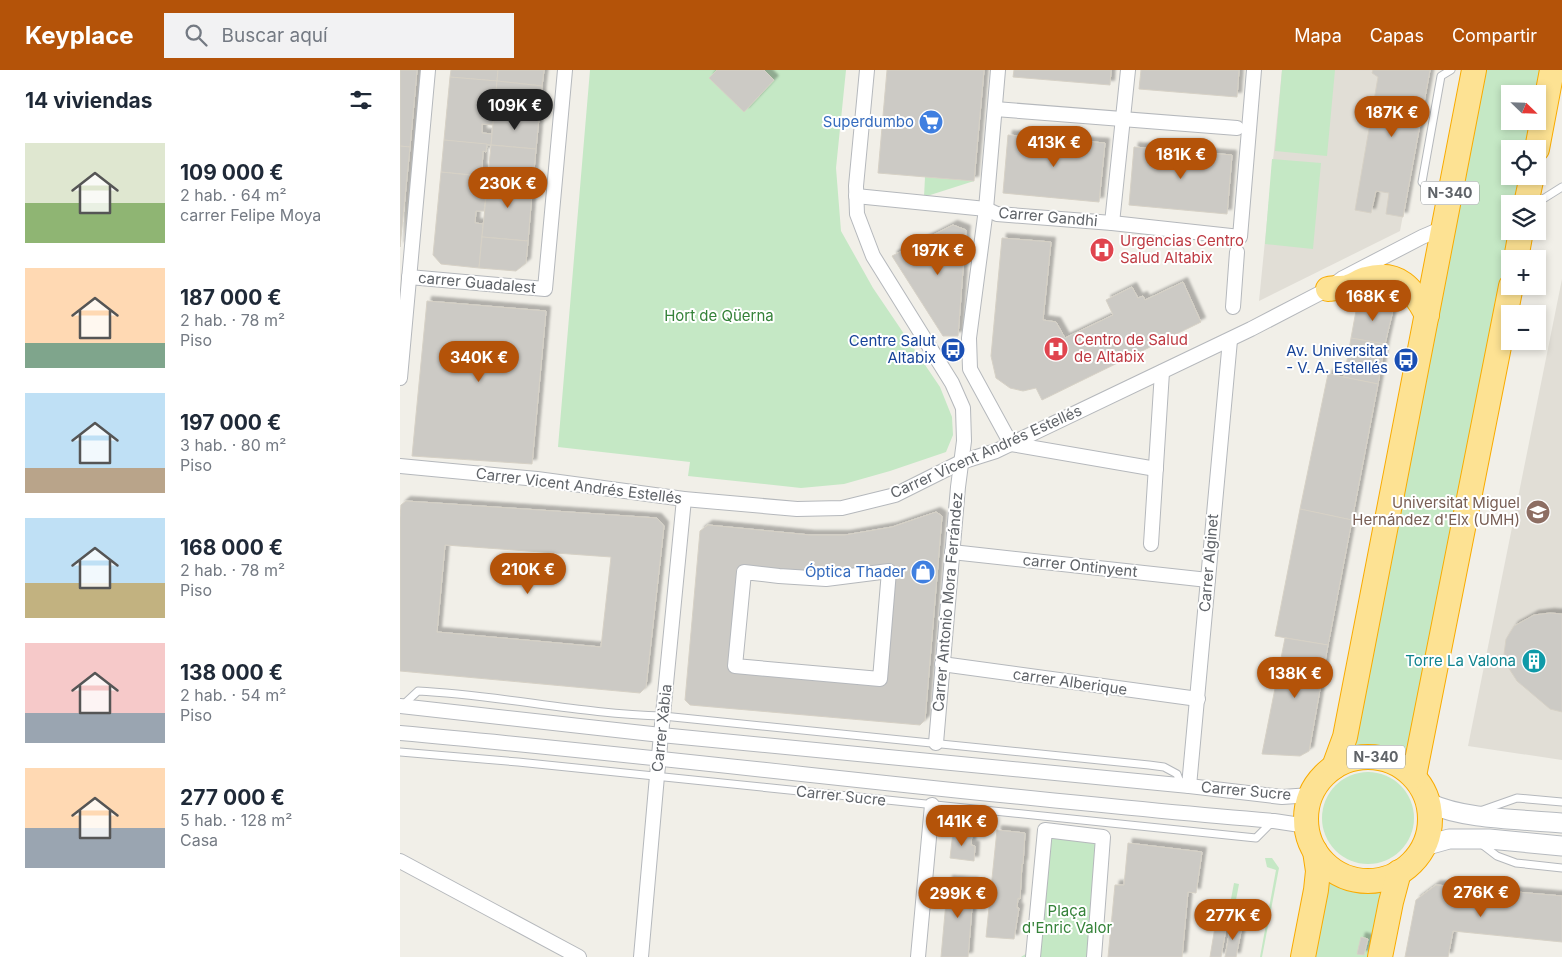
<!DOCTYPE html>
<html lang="es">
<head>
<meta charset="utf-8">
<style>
  :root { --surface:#fff; --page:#f2f2f3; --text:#1f2937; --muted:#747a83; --accent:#b45309 }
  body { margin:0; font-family:Inter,sans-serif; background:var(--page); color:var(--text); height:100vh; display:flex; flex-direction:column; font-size:19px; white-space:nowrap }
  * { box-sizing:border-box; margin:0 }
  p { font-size:16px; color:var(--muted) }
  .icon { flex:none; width:28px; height:28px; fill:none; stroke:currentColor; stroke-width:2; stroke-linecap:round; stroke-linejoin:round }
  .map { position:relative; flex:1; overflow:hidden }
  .drawer { display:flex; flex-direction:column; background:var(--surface); width:400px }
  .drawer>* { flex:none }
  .needle { width:32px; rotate:113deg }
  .fabs { position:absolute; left:1101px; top:15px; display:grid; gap:10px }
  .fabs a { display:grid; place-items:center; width:45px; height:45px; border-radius:0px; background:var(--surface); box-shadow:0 2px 8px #0003; font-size:25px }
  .price { position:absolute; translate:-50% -42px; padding:0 11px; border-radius:18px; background:var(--accent); color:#fff; font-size:16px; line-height:32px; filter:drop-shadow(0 1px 2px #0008) }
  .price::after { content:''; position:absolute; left:50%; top:30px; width:15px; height:11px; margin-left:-8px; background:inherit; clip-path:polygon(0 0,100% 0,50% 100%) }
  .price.on { background:#222; color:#fff }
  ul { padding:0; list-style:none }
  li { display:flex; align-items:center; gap:15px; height:125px; padding:0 25px }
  li span { display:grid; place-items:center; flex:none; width:140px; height:100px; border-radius:0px; color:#555 }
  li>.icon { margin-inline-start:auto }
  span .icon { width:60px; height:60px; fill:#fffc; stroke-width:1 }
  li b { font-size:21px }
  h2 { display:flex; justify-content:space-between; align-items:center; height:60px; padding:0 25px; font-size:21px }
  header { display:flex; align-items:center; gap:30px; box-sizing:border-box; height:70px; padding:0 25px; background:var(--accent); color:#fff }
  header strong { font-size:24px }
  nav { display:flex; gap:28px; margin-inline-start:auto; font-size:18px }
  .search { width:350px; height:45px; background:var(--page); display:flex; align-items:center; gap:12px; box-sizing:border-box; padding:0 18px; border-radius:0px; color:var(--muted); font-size:19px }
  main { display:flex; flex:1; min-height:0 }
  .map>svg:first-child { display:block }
  .education { fill:#e1ded6 }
  .green { fill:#c5e8c5; fill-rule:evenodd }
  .building { fill:#cccac5; stroke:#d6d1c6; fill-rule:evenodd; filter:url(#shadow) }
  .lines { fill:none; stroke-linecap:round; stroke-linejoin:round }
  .lane-casing { stroke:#b5b8bc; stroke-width:9 }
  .street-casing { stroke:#b5b8bc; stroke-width:16 }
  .secondary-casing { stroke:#b6babf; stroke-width:21 }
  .highway-casing { stroke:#f9ab00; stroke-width:26 }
  .lane { stroke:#fff; stroke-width:7 }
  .street { stroke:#fff; stroke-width:14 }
  .secondary { stroke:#fff; stroke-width:19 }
  .highway { stroke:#fde293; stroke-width:24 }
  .labels { text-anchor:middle; stroke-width:4; stroke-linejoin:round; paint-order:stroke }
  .shield { fill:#fff; stroke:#8f9295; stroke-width:1 }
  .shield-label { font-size:14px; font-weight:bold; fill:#5f6368 }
  .shop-label { font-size:15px; fill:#366cbe; stroke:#fff; text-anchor:end }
  .street-label { font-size:15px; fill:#5f6368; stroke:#fff }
  .health-label { font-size:15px; fill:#be3a42; stroke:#fff; text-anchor:start }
  .park-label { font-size:15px; fill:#348238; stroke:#fff }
  .transit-label { font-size:15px; fill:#164399; stroke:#fff; text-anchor:end }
  .education-label { font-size:15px; fill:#785e54; stroke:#fff; text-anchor:end }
  .culture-label { font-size:15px; fill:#0d838f; stroke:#fff; text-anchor:end }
</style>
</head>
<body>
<header>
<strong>Keyplace</strong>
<div class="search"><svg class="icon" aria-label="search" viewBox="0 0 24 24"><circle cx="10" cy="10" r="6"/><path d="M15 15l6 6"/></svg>Buscar aquí</div>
<nav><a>Mapa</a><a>Capas</a><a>Compartir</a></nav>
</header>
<main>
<section class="drawer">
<h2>14 viviendas<svg class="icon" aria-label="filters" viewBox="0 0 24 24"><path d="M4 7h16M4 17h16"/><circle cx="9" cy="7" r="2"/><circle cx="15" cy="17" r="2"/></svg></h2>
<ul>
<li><span style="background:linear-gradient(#dfe7d0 60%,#8fb573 0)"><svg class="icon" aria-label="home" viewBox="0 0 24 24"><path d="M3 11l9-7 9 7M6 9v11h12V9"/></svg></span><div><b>109 000 €</b><p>2 hab. · 64 m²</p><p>carrer Felipe Moya</p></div></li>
<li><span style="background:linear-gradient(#ffd9b3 75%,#7fa58c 0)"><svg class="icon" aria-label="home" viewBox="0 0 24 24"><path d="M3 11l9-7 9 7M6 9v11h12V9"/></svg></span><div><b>187 000 €</b><p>2 hab. · 78 m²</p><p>Piso</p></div></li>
<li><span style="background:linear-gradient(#bfe0f5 75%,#b9a48a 0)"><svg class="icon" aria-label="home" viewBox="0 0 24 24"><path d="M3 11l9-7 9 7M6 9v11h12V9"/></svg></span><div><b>197 000 €</b><p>3 hab. · 80 m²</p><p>Piso</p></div></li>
<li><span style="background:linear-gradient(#bfe0f5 65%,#c2b280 0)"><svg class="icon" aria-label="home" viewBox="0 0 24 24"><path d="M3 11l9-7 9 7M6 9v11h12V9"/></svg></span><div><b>168 000 €</b><p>2 hab. · 78 m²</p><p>Piso</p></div></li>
<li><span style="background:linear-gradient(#f6c9c9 70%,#9aa5b1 0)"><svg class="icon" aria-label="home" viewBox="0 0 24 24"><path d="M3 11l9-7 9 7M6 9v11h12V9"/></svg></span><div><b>138 000 €</b><p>2 hab. · 54 m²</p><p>Piso</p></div></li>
<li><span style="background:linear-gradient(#ffd9b3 60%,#9aa5b1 0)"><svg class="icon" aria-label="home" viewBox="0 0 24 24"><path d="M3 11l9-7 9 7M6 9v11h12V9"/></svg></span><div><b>277 000 €</b><p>5 hab. · 128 m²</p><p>Casa</p></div></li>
</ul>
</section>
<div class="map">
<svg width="1162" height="887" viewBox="0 0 1162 887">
  <defs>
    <filter id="shadow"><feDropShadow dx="4.5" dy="-4.5" stdDeviation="1" flood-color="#0004"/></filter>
  </defs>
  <rect width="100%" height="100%" fill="#f1efe8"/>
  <g class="education">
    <path d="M 882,0 L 1030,0 L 1000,161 L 859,231 Z"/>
    <path d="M 1162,209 L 1162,690 L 1068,676 Z"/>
  </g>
  <g class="green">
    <path d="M 190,0 L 446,0 L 436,98 L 441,161 L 473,218 L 540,317 L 552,347 L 553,365 L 546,382 L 490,401 L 444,414 L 401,418 L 288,406 L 290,392 L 158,377 Z"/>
    <path d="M 882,0 L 935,0 L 927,86 L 875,81 Z"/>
    <path d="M 1084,0 L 1148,0 L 1133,79 L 1110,79 L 1110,106 L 1128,106 L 1123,134 L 1110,134 L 1110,201 L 1020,680 L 955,676 ZM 1110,24 L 1138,24 L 1138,51 L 1110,51 Z"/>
    <path d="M 872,89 L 921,93 L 913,179 L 865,174 Z"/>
    <path d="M 525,107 L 574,111 L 524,127 Z"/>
    <circle cx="968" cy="748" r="46"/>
    <path d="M 642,757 L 707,761 L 699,887 L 621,887 L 629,882 Z"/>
    <path d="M 865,788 L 872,788 L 879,798 L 862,887 L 860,887 L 876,800 L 867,797 Z"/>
    <path d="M 922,810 L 952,822 L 983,821 L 971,887 L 908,887 Z"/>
    <path d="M 834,813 L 839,814 L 832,851 L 827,850 Z"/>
  </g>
  <g class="building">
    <path d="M 0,0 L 17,0 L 10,77 L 0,76 Z"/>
    <path d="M 51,0 L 98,0 L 97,11 L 50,7 Z"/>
    <path d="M 98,0 L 144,0 L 142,16 L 97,11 Z"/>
    <path d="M 317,0 L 364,0 L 374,10 L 344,42 L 309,8 Z"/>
    <path d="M 487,0 L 584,0 L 574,111 L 478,103 Z"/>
    <path d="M 614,0 L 711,0 L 710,15 L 613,7 Z"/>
    <path d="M 741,0 L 839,0 L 837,27 L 739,19 Z"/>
    <path d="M 973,0 L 1030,0 L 1003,147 L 986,144 L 989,123 L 976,121 L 971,143 L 955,140 L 978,7 L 972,3 Z"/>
    <path d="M 50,7 L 97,11 L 96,24 L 85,23 L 85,31 L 95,32 L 93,55 L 82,54 L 82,63 L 92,64 L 91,75 L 44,70 Z"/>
    <path d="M 97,11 L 142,16 L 139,48 L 94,43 L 95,32 L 102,33 L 103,23 L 96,22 Z"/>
    <path d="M 94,43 L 139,48 L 136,79 L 91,75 Z"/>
    <path d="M 608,65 L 705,73 L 699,132 L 603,123 Z"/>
    <path d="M 44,70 L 87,74 L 86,82 L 83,81 L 82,99 L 84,99 L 84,106 L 41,102 Z"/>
    <path d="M 91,75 L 136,79 L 133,111 L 88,107 Z"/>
    <path d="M 0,76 L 10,77 L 0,177 Z"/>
    <path d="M 734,77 L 832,85 L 827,144 L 729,135 Z"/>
    <path d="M 41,102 L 88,107 L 84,141 L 76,141 L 75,153 L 83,154 L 79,198 L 41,194 L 33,185 Z"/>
    <path d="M 88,107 L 133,111 L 128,171 L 82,167 Z"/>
    <path d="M 553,155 L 566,160 L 558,266 L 543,266 L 492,186 Z"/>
    <path d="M 82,167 L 128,171 L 126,193 L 116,201 L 79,198 Z"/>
    <path d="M 602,168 L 651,172 L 643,250 L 656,252 L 665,268 L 713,245 L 706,230 L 732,217 L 738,228 L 743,226 L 745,230 L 783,212 L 801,252 L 642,330 L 636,318 L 623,321 L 610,318 L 596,308 L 591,286 Z"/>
    <path d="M 978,227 L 994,236 L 985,274 L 951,268 L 956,241 Z"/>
    <path d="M 27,231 L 146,241 L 132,394 L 12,386 Z"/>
    <path d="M 951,268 L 985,274 L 978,314 L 944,307 Z"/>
    <path d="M 928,304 L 978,314 L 952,450 L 900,439 Z"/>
    <path d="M 6,431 L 257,448 L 264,456 L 246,617 L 240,623 L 0,601 L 0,448 L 1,435 ZM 45,475 L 211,487 L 201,577 L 37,562 Z"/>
    <path d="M 900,439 L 952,450 L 928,575 L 875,566 Z"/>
    <path d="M 536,442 L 542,446 L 525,650 L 520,655 L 290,635 L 285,630 L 300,461 L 308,455 L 410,465 L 445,465 L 492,457 ZM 489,501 L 480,609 L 335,596 L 344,502 L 379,506 Z"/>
    <path d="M 1150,543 L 1162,544 L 1162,642 L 1150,639 L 1117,611 L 1108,597 L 1104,584 L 1106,569 L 1114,556 L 1134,545 Z"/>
    <path d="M 885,568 L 928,575 L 909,681 L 900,686 L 862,684 Z"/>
    <path d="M 597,760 L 625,763 L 623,794 L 622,794 L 620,829 L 618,828 L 617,838 L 619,838 L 614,869 L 586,867 Z"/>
    <path d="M 553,762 L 572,764 L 571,775 L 575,776 L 574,791 L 550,788 Z"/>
    <path d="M 728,773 L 802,782 L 796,823 L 788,822 L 782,887 L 708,887 L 715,815 L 724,815 Z"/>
    <path d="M 548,810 L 574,812 L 568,887 L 541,887 Z"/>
    <path d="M 1036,815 L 1162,826 L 1162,872 L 1053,861 L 1048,887 L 1005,887 L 1016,830 Z"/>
    <path d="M 816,851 L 827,853 L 821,887 L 810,887 Z"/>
    <path d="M 831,854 L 842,856 L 836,887 L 825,887 Z"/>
    <path d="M 961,867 L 968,869 L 964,885 L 957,884 Z"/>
  </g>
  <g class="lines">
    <defs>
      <g id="lane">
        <path d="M 1135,134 L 1162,117"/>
        <path d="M 1043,135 L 1022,112 L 1041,6 L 1051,0"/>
        <path d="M 2,636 L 18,621 C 100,625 181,644 263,646 L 749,695 L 764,697 L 777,704 L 781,715"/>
        <path d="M 0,682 L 118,692 L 856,768 L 873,751"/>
        <path d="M 1080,741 L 1117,728 L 1162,732"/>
        <path d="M 1080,773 L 1097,786 L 1116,793 L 1162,798"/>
      </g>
      <g id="street">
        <path d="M 467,0 L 456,116 L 457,144 L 473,186 L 552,313 L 563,338 L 564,371 L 558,417 L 536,673"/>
        <path d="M 598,0 L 586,139 L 569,268 L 570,299 L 611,374 L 756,399"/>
        <path d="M 595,39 L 837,58"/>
        <path d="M 456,126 L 586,139 L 597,144 L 712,153 L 840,167 L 854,0"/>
        <path d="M 712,153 L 728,0"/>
        <path d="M 9,207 L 145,219 L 165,0"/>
        <path d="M 833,237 L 837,182"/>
        <path d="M 0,308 L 28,0"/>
        <path d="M 0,396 L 137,409 L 284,429 L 397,439 L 442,438 L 495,425 L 561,392 L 596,381 L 851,259 L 928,219 L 943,208 L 1022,167 L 1043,158"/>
        <path d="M 751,474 L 762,302"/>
        <path d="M 552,482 L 808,510"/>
        <path d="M 489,501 L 480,609 L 335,596 L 344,502 L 379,506 L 426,509 Z"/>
        <path d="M 542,594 L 798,629"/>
        <path d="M 0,636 L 261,665 L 789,716 L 882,727 L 911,725"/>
        <path d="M 0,663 C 292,689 582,727 874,751 L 907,756"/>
        <path d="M 789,716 L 830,270"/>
        <path d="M 0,791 L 179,887"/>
        <path d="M 241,887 L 257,706 L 284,429"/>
        <path d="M 518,887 L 532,735"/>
        <path d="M 633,887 L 645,760 L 703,767 L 694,887"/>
      </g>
      <g id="secondary">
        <path d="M 1029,733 C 1065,750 1121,749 1162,753"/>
        <path d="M 1024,776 L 1049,769 L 1089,769 L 1162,776"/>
      </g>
      <g id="highway">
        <path d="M 1137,79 L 1152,0"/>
        <path d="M 1126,134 L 1132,106"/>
        <path d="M 1116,189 L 1121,161"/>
        <path d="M 928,219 C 934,218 942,218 948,217 C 954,215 960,211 966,209 C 999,200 1013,219 1027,245"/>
        <circle cx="968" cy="749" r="62"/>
        <path d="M 934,697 L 945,667 L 1074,0"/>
        <path d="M 1014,706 L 1111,216"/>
        <path d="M 903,887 L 916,820 L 918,801 L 915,781"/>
        <path d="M 980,887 L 991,832 L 999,802"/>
      </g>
    </defs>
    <use href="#lane" class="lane-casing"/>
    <use href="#street" class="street-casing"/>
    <use href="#secondary" class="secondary-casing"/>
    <use href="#highway" class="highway-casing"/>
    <use href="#lane" class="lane"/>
    <use href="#street" class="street"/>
    <use href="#secondary" class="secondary"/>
    <use href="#highway" class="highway"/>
  </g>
  <defs>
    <symbol id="supermarket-disc" viewBox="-11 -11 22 22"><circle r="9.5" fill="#3f7fe0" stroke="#fff"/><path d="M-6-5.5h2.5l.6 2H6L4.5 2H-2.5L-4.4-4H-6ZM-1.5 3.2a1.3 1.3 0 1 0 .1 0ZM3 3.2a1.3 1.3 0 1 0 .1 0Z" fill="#fff"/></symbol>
    <symbol id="hospital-disc" viewBox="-11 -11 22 22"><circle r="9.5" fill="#e0444e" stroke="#fff"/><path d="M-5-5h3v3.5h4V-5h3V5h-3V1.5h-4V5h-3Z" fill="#fff"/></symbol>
    <symbol id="bus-disc" viewBox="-11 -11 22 22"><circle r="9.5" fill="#1a4fb4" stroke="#fff"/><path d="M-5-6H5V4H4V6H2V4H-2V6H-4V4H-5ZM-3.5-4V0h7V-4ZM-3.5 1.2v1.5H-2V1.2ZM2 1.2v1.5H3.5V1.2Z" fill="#fff"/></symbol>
    <symbol id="university-disc" viewBox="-11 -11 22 22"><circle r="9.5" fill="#8d6e63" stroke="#fff"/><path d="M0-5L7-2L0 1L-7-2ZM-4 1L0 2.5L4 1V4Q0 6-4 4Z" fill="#fff"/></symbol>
    <symbol id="shop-disc" viewBox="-11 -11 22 22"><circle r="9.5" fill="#3f7fe0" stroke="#fff"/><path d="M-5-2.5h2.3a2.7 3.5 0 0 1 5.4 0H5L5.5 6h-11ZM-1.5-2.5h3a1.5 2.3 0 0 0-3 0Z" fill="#fff"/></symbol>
    <symbol id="building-disc" viewBox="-11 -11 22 22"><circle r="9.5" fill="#0f9aa8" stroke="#fff"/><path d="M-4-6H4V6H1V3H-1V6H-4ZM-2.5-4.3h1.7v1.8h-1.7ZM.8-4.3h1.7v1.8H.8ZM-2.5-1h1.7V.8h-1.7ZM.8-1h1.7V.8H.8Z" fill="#fff"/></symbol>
  </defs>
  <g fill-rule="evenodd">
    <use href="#supermarket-disc" x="517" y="38" width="28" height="28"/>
    <use href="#hospital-disc" x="688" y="166" width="28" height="28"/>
    <use href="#hospital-disc" x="642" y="265" width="28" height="28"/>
    <use href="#bus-disc" x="539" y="266" width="28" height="28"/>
    <use href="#bus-disc" x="992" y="276" width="28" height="28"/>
    <use href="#university-disc" x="1124" y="428" width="28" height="28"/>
    <use href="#shop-disc" x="509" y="488" width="28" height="28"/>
    <use href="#building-disc" x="1120" y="577" width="28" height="28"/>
  </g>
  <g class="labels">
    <g class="shield">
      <rect x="1021" y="111.5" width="58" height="23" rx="4"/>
      <rect x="947" y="675.5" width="58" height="23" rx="4"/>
    </g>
    <g class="shield-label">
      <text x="1050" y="128">N-340</text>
      <text x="976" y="692">N-340</text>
    </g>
    <g class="shop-label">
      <text x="514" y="57">Superdumbo</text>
      <text x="506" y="507">Óptica Thader</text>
    </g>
    <g class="street-label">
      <text transform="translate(648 147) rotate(5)" y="5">Carrer Gandhi</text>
      <text transform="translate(77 213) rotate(5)" y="5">carrer Guadalest</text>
      <text transform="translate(586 382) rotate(-24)" y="5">Carrer Vicent Andrés Estellés</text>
      <text transform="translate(179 416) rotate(7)" y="5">Carrer Vicent Andrés Estellés</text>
      <text transform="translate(809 493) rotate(-85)" y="5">Carrer Alginet</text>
      <text transform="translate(680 496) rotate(6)" y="5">carrer Ontinyent</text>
      <text transform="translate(548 532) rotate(-85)" y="5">Carrer Antonio Mora Ferrández</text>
      <text transform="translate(670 612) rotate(8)" y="5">carrer Alberique</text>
      <text transform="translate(262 658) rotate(-84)" y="5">Carrer Xàbia</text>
      <text transform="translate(846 721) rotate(5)" y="5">Carrer Sucre</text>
      <text transform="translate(441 726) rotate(6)" y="5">Carrer Sucre</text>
    </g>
    <g class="health-label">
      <text x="720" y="176">Urgencias Centro<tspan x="720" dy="17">Salud Altabix</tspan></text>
      <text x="674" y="275">Centro de Salud<tspan x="674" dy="17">de Altabix</tspan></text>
    </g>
    <g class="park-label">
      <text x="319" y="251">Hort de Qüerna</text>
      <text x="667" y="846">Plaça<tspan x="667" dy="17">d'Enric Valor</tspan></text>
    </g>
    <g class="transit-label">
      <text x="536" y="276">Centre Salut<tspan x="536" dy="17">Altabix</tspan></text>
      <text x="988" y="286">Av. Universitat<tspan x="988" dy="17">- V. A. Estellés</tspan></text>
    </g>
    <g class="education-label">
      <text x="1120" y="438">Universitat Miguel<tspan x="1120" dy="17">Hernández d'Elx (UMH)</tspan></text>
    </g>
    <g class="culture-label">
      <text x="1116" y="596">Torre La Valona</text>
    </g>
  </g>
</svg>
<div class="fabs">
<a><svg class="needle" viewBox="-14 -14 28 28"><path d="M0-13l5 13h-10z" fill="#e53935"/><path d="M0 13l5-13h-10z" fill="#747a83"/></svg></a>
<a><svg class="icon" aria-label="locate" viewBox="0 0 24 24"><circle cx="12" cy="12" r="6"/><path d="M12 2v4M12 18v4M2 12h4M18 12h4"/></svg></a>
<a><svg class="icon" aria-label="layers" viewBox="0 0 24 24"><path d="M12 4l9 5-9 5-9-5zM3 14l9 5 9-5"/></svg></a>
<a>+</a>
<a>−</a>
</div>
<b class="price on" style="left:115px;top:61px">109K €</b>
<b class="price" style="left:992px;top:68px">187K €</b>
<b class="price" style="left:654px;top:98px">413K €</b>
<b class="price" style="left:781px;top:110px">181K €</b>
<b class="price" style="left:108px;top:139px">230K €</b>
<b class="price" style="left:538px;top:206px">197K €</b>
<b class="price" style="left:973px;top:252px">168K €</b>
<b class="price" style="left:79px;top:313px">340K €</b>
<b class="price" style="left:128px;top:525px">210K €</b>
<b class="price" style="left:895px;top:629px">138K €</b>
<b class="price" style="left:562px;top:777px">141K €</b>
<b class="price" style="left:1081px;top:848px">276K €</b>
<b class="price" style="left:558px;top:849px">299K €</b>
<b class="price" style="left:833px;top:871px">277K €</b>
</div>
</main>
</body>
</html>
